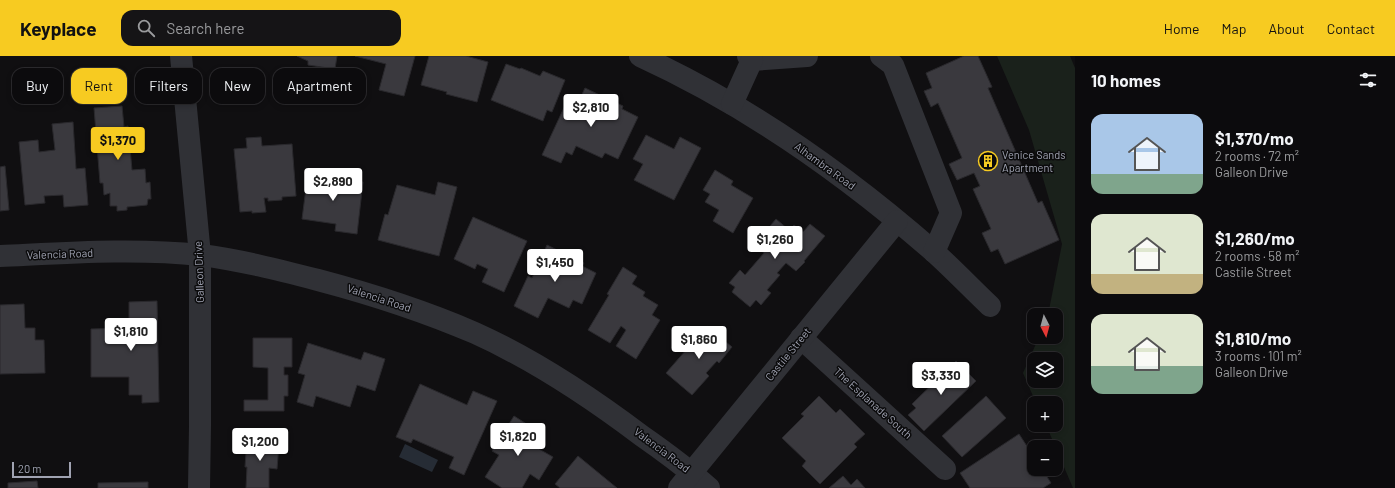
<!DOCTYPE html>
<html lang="en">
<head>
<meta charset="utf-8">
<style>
  :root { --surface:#0c0b0d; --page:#151416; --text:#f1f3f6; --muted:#9a9b9d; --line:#2c2b2e; --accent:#f7cb21 }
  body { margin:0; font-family:Barlow,sans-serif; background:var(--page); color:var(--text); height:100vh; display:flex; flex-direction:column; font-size:15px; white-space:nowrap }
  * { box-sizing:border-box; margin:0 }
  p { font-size:13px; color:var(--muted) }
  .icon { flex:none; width:22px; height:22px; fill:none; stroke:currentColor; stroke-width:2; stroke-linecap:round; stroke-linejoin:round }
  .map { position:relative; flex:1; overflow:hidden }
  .sheet { display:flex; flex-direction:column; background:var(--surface); width:320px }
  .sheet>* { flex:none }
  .guide { position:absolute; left:12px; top:12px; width:380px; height:36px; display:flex; gap:8px }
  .needle { width:26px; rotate:174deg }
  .tools { position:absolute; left:1027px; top:252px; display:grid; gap:8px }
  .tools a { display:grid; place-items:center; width:36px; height:36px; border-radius:8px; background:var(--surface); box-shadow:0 2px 6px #0003,0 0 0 1px var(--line); font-size:20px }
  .scale { position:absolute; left:12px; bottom:10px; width:59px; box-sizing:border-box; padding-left:4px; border:2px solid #a0a3b2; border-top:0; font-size:11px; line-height:14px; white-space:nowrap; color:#a0a3b2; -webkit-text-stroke:3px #0b0b0c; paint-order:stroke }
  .price { position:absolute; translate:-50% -34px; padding:0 9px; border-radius:4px; background:#fff; color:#222; font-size:13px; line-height:26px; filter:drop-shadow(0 1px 2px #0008) }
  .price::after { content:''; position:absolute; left:50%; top:24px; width:12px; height:9px; margin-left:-6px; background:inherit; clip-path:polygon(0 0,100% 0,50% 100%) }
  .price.selected { background:var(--accent); color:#111 }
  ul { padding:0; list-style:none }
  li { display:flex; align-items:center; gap:12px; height:100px; padding:0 16px }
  li span { display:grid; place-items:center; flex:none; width:112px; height:80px; border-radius:12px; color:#555 }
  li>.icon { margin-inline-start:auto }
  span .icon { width:48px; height:48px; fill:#fffc; stroke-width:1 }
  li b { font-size:17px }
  h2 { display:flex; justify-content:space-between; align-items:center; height:48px; padding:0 16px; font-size:17px }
  .tag { padding:0 14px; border-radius:12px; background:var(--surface); box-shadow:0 2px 6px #0003,0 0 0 1px var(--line); font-size:14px; line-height:36px }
  .tag.selected { background:var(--accent); color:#111 }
  header { display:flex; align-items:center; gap:24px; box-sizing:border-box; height:56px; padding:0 20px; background:var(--accent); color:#111 }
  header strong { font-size:19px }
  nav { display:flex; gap:22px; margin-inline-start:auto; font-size:14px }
  .search { width:280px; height:36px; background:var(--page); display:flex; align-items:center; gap:10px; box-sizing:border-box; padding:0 14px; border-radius:12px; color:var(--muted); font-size:15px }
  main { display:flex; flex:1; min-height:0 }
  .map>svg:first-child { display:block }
  .green { fill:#1a211b; fill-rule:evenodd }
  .water { fill:#262c35 }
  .building { fill:#3a393e; stroke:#2a292d }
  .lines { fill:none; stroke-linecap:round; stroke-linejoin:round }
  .minor { stroke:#303136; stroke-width:22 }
  .labels { text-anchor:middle; stroke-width:3; stroke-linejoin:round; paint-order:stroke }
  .poi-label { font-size:11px; fill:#a0a3b2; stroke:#0b0b0c; text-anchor:start }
  .street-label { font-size:11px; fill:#a0a3b2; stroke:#0b0b0c }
</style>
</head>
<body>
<header>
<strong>Keyplace</strong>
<div class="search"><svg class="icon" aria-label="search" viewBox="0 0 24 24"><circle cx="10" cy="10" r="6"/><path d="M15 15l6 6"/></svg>Search here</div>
<nav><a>Home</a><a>Map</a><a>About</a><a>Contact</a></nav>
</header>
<main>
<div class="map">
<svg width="1075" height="432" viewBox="0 0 1075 432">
  <rect width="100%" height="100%" fill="#100f11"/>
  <path class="green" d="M 997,0 L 1070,0 L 1075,12 L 1075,432 L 1073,432 L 1046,369 L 1056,369 L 1056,347 L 1036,347 L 1023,317 L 1039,281 L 1056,281 L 1056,259 L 1048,259 L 1062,188 L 1029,74 ZM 1034,303 L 1056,303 L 1056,325 L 1034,325 Z"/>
  <path class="water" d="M 405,388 L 438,404 L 432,416 L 399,401 Z"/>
  <g class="building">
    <path d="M 297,0 L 337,0 L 335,13 L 308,9 L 308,5 Z"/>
    <path d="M 355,0 L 415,0 L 404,40 L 379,34 L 386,8 Z"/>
    <path d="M 429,0 L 466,0 L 488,6 L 477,46 L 446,38 L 447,36 L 421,29 Z"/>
    <path d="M 964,0 L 978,0 L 992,31 L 988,32 L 1038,147 L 1042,145 L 1059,184 L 1005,208 L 998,193 L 991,196 L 982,177 L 991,173 L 973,133 L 980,130 L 974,117 L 957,124 L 949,108 L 962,102 L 938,47 L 931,51 L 924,35 L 932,32 L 926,17 Z"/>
    <path d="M 506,8 L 520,13 L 521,12 L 540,20 L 543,15 L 565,24 L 552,56 L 547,54 L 543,65 L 491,44 Z"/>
    <path d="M 226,23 L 251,23 L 251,41 L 225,41 Z"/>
    <path d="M 585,32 L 623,50 L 622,53 L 638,61 L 618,103 L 605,97 L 602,102 L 576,90 L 572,99 L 566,96 L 561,107 L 542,99 L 568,43 L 578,47 Z"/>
    <path d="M 122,50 L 124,71 L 128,70 L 132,114 L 145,113 L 146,127 L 150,126 L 151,143 L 148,143 L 147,149 L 127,151 L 127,154 L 117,155 L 117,150 L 110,150 L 110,137 L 104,139 L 103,127 L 100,127 L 94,52 Z"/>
    <path d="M 73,66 L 76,113 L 85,112 L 88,149 L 64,151 L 63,139 L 44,140 L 45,147 L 25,149 L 19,86 L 38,84 L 39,96 L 55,94 L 52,68 Z"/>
    <path d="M 646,79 L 674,93 L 680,81 L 701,92 L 674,144 L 634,124 L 643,108 L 633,103 Z"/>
    <path d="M 261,81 L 262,90 L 292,88 L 296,140 L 282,141 L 282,144 L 268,145 L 268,142 L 264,142 L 266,156 L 252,157 L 252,155 L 240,156 L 234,93 L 247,92 L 246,82 Z"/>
    <path d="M 5,110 L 9,154 L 0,155 L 0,111 Z"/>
    <path d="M 715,114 L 733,125 L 731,129 L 753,142 L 733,177 L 713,165 L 719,154 L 705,146 L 710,138 L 703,134 Z"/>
    <path d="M 308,117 L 352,123 L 352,125 L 363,126 L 357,178 L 335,175 L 336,168 L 302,163 Z"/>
    <path d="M 438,126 L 457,131 L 439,200 L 378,184 L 385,158 L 388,159 L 397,129 L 435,139 Z"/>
    <path d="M 473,161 L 527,185 L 504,236 L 482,226 L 488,213 L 477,208 L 475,213 L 454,203 Z"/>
    <path d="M 776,163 L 789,174 L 794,169 L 803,176 L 810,168 L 825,180 L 804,205 L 805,206 L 796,215 L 786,207 L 777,217 L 780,219 L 767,234 L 771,237 L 761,249 L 756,244 L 750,251 L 732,236 L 735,231 L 729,227 L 740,214 L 745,219 L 764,197 L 754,189 Z"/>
    <path d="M 547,189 L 584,207 L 582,210 L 596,217 L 582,248 L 573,244 L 569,252 L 548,242 L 538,262 L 514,250 L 528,220 L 532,222 Z"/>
    <path d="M 623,211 L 637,220 L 632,228 L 645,236 L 643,240 L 658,249 L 652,259 L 660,264 L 636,303 L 616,290 L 626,274 L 621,270 L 610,287 L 588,274 L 609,239 L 607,238 Z"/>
    <path d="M 157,245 L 159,346 L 142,347 L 142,339 L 129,339 L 129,321 L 91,321 L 91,273 L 129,272 L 129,246 Z"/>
    <path d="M 24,248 L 25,272 L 35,272 L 35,284 L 44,284 L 45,317 L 0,318 L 0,249 Z"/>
    <path d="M 707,270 L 732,291 L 719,307 L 717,305 L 706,317 L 709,320 L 692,339 L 666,317 Z"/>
    <path d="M 253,282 L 292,282 L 292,311 L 284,311 L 284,319 L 288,319 L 288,340 L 284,340 L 284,355 L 244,355 L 244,344 L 268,344 L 268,312 L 253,311 Z"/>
    <path d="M 308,287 L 361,304 L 364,296 L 385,303 L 375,335 L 357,329 L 350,351 L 316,340 L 313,351 L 297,346 L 305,319 L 298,317 Z"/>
    <path d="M 956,305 L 976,325 L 924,375 L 908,359 L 916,352 L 912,348 Z"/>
    <path d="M 420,328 L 467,349 L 473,335 L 497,345 L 464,419 L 449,412 L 454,401 L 413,383 L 411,387 L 396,381 Z"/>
    <path d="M 819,340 L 836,357 L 840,353 L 865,378 L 854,388 L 857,391 L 820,428 L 802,410 L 806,405 L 782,382 L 804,360 L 801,358 Z"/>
    <path d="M 986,340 L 1006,362 L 962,401 L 942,380 Z"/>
    <path d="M 514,360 L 536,374 L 530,383 L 541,390 L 539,393 L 553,401 L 539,424 L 530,418 L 522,432 L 502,432 L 485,421 L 499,399 L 492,395 Z"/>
    <path d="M 1019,378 L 1034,401 L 1034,413 L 1042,413 L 1051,427 L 1043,432 L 970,432 L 960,417 Z"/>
    <path d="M 247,382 L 268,384 L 268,388 L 279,388 L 277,413 L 269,412 L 269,432 L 246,432 L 247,411 L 245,411 Z"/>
    <path d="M 578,400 L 617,432 L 560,432 L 555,428 Z"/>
    <path d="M 843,420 L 851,429 L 857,423 L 865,432 L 829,432 Z"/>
    <path d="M 37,425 L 38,432 L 8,432 L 8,427 Z"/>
    <path d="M 148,426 L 148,432 L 98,432 L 98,427 Z"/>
  </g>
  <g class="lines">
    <g class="minor">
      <path d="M 181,0 L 200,199 L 200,370 L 199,432"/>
      <path d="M 640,0 C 747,49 845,118 933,195 C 953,213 971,232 990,250"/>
      <path d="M 748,0 L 752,4 L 807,0"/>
      <path d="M 881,0 L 893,9 L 951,157 L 934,196"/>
      <path d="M 732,48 L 752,4"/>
      <path d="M 0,200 C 66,197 134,192 201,199 C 240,204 279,214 318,224 C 371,238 424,255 475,277 C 535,304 589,340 642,380 C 665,396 688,413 709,432"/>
      <path d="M 801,282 L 945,413"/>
      <path d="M 679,432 L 897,165"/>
    </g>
  </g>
  <defs>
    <symbol id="building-ring" viewBox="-11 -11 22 22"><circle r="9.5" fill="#0b0b0c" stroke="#f7cb21" stroke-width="1.5"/><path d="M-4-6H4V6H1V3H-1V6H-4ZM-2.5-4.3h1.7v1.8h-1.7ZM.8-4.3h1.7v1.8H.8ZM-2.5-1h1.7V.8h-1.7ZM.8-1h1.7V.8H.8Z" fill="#f7cb21"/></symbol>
  </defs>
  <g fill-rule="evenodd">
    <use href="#building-ring" x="977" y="94" width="22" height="22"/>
  </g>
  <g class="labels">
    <g class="poi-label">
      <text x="1002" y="103">Venice Sands<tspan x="1002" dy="13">Apartment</tspan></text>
    </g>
    <g class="street-label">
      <text transform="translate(825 110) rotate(36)" y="4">Alhambra Road</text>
      <text transform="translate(60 198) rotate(-2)" y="4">Valencia Road</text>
      <text transform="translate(199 216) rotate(-92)" y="4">Galleon Drive</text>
      <text transform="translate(379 242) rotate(18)" y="4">Valencia Road</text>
      <text transform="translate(788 298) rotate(-51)" y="4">Castile Street</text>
      <text transform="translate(873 347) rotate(42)" y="4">The Esplanade South</text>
      <text transform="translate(662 394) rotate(37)" y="4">Valencia Road</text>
    </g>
  </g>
</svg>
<div class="tools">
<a><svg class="needle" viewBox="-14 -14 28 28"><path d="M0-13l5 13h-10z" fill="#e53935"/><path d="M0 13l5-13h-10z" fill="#9a9b9d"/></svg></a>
<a><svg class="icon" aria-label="layers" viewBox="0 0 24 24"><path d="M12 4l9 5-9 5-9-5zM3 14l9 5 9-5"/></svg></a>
<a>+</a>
<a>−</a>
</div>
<div class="scale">20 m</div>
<b class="price" style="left:591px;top:72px">$2,810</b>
<b class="price selected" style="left:118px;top:105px">$1,370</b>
<b class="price" style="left:333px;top:146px">$2,890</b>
<b class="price" style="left:775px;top:204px">$1,260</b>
<b class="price" style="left:555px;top:227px">$1,450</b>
<b class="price" style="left:131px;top:296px">$1,810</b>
<b class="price" style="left:699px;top:304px">$1,860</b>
<b class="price" style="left:941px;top:340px">$3,330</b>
<b class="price" style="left:518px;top:401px">$1,820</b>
<b class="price" style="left:260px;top:406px">$1,200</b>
<div class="guide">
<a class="tag">Buy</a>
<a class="tag selected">Rent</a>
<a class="tag">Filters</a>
<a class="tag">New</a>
<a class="tag">Apartment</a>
</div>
</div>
<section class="sheet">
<h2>10 homes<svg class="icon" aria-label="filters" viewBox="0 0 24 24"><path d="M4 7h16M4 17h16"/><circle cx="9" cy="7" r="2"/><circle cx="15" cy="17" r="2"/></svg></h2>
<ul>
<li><span style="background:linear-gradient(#a9c7e8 75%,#7fa58c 0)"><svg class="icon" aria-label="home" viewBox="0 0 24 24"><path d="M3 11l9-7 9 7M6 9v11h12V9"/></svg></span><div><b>$1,370/mo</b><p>2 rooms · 72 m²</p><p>Galleon Drive</p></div></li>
<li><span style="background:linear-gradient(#dfe7d0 75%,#c2b280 0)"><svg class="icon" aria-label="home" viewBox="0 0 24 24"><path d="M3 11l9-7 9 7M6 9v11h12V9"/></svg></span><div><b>$1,260/mo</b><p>2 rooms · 58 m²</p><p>Castile Street</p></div></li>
<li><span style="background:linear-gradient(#dfe7d0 65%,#7fa58c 0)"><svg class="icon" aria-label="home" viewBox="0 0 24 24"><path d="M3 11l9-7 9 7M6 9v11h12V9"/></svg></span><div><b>$1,810/mo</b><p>3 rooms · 101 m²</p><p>Galleon Drive</p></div></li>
</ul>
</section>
</main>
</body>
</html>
